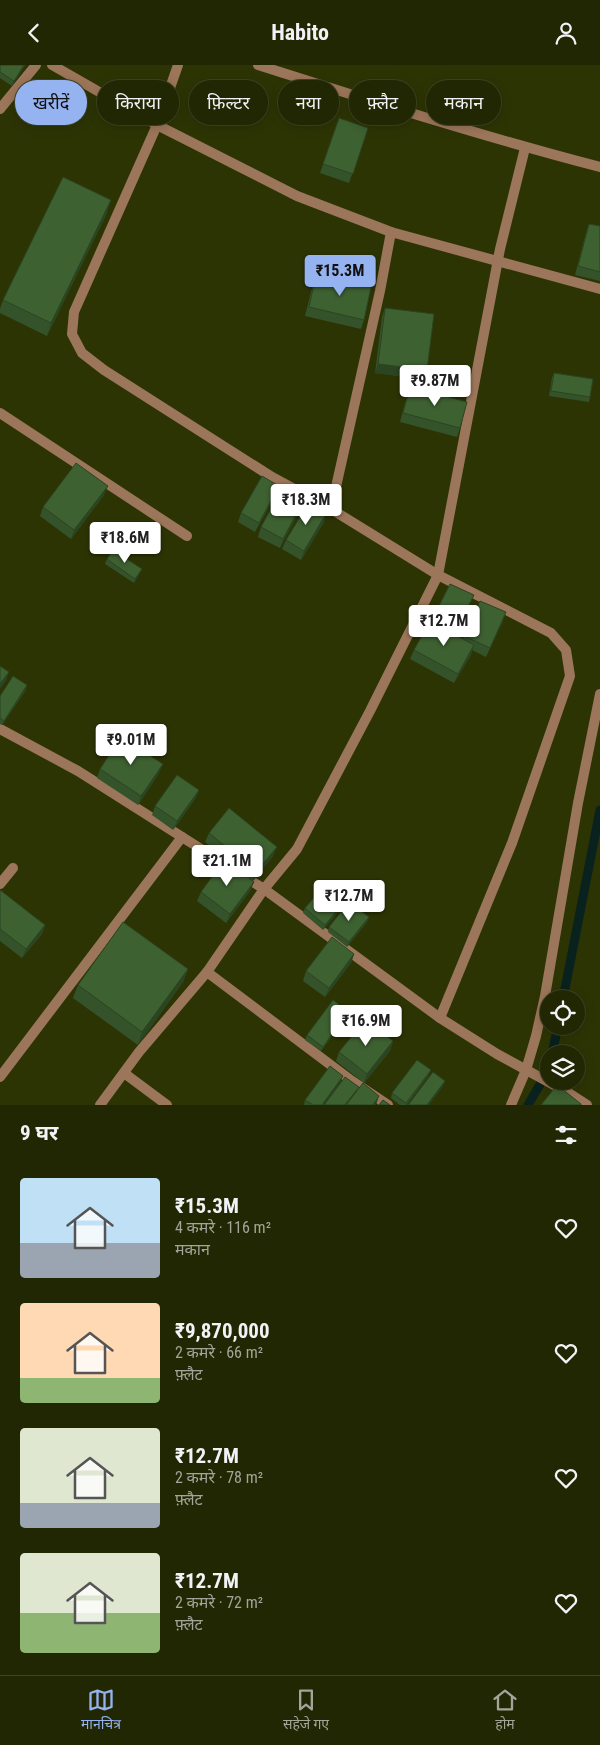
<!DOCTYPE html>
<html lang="hi">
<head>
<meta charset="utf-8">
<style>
  :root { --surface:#222703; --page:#2a2f0d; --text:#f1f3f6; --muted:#a2a59a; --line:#3f4425; --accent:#95b2f1 }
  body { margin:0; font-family:"Roboto Condensed","Noto Sans Devanagari",sans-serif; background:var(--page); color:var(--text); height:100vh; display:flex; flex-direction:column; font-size:19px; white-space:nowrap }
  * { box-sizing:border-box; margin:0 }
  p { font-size:16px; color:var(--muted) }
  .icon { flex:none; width:28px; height:28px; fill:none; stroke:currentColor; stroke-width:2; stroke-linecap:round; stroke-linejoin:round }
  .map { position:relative; height:1040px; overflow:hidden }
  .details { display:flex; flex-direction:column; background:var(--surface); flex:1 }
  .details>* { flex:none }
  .guide { position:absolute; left:15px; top:15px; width:570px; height:45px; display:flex; gap:10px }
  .controls { position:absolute; left:540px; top:925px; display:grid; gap:10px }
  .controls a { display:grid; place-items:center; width:45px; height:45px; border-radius:50%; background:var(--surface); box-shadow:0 2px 12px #0003,0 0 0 1px var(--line); font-size:25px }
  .price { position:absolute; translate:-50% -42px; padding:0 11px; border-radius:5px; background:#fff; color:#222; font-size:16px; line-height:32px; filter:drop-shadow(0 1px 2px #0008) }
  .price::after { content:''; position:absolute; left:50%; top:30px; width:15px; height:11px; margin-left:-8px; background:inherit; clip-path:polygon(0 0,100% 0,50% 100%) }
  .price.current { background:var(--accent); color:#111 }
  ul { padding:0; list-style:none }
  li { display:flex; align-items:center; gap:15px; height:125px; padding:0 20px }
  li span { display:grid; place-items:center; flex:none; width:140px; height:100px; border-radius:5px; color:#555 }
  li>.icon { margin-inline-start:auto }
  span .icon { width:60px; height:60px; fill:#fffc; stroke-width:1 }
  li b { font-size:21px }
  h2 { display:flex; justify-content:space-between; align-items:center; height:60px; padding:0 20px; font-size:21px }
  .chip { padding:0 18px; border-radius:22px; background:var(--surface); box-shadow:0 2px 12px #0003,0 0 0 1px var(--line); font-size:18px; line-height:45px }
  .chip.current { background:var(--accent); color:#111 }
  header { display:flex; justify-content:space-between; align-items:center; height:65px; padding:0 20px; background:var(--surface); font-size:22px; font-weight:700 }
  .dock { display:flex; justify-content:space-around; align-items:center; height:70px; border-top:1px solid var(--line); background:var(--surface); font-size:14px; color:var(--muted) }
  .dock a { display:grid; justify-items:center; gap:2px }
  .dock .current { color:var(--accent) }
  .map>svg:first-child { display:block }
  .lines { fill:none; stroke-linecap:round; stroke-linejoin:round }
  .stream { stroke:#09221d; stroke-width:9 }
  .street { stroke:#9c765a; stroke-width:10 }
  .wall { fill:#35532a }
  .shaded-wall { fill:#2b4422 }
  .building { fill:#3e6131; stroke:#2b4422 }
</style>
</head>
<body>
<header><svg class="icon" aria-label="back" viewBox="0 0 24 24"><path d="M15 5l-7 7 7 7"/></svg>Habito<svg class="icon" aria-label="person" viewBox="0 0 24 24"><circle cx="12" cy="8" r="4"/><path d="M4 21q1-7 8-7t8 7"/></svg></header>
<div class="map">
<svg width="600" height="1040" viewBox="0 0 600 1040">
  <rect width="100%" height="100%" fill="#2d3404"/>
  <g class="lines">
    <g class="stream">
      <path d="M 563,934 L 600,745"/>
      <path d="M 552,989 L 558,961"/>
      <path d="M 528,1040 L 549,1004"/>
    </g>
    <g class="street">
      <path d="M 52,0 L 157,60 L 297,131 L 391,167 L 600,224"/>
      <path d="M 178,0 L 157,60 L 74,247 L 72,269 L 82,288 L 104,305 L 272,412 L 331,444 L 438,510 L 551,568 L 566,585 L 570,611 L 512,778 L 440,953"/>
      <path d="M 258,0 C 371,36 485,72 600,102"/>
      <path d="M 0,44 L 36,0"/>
      <path d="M 0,348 L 187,471"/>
      <path d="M 331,444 L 380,226 L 391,167"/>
      <path d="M 0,664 L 78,706 L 264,824 L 440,953 L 497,989 L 567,1027 L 587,1040"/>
      <path d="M 0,819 L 13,803"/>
      <path d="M 207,907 L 352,1016 L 388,1040"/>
      <path d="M 124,1008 L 167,1040"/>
      <path d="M 0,1012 L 182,772"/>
      <path d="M 100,1040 L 139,987 L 207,907 L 264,824 L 297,784 L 370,646 L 438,510 L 500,184 L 525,83"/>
      <path d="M 511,1040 L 526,1005 L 536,971 L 545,931 L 578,738 L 600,629"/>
    </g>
  </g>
  <g class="wall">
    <path d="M 0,0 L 25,0 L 12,21 L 0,13 Z"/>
    <path d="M 339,53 L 368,63 L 349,118 L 320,108 Z"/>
    <path d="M 107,148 L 47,271 L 0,248 L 0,244 L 3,235 Z"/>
    <path d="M 589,159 L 600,161 L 600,216 L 575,210 L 586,168 Z"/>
    <path d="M 316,210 L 364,255 L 361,264 L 305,251 L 313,219 Z"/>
    <path d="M 385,243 L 423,314 L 375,308 L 382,252 Z"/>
    <path d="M 554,308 L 590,332 L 589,337 L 549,331 L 552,313 Z"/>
    <path d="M 410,322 L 460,363 L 457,372 L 400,357 L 407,331 Z"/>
    <path d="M 279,421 L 276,430 L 255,467 L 238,457 L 241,448 Z"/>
    <path d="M 104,430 L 71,474 L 40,451 L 43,442 Z"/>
    <path d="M 301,443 L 280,483 L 258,472 L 261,462 Z"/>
    <path d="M 324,457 L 301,495 L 282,484 L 286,475 Z"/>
    <path d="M 107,494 L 140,508 L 134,518 L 105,499 Z"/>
    <path d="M 480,536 L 503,556 L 486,592 L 472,585 L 471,590 L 454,618 L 410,594 L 414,585 L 431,557 L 433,553 L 470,539 L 455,570 L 463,574 Z"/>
    <path d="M 26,625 L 2,660 L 0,659 L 0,631 Z"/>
    <path d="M 100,704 L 159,708 L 138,740 L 97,713 Z"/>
    <path d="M 199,725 L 195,734 L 173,765 L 152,750 L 155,741 Z"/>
    <path d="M 209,768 L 273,791 L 253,816 L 205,777 Z"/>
    <path d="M 254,817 L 250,826 L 226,858 L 197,836 L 201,827 Z"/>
    <path d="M 0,825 L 45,860 L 42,869 L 22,893 L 0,876 Z"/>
    <path d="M 345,836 L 343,841 L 323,865 L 303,848 L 305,843 Z"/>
    <path d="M 369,852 L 367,857 L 347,882 L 328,867 L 329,862 Z"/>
    <path d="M 354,889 L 351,898 L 325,932 L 303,916 L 306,906 Z"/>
    <path d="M 188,904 L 183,917 L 138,980 L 73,933 L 78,920 Z"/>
    <path d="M 348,946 L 347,951 L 321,986 L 305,975 L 307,970 Z"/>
    <path d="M 393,976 L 390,986 L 364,1018 L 336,996 L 339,987 Z"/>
    <path d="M 429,1010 L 407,1040 L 400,1040 L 391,1033 L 392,1028 Z"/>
    <path d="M 341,1016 L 324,1040 L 304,1040 L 305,1035 Z"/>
  </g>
  <g class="shaded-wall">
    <path d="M 24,0 L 25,0 L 12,21 L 14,16 Z"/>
    <path d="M 111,135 L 107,148 L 47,271 L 51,258 Z"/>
    <path d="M 378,299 L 427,305 L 423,314 L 375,308 Z"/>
    <path d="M 108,421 L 104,430 L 71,474 L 74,465 Z"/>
    <path d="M 279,421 L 276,430 L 255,467 L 259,458 Z"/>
    <path d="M 304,434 L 301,443 L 280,483 L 283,474 Z"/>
    <path d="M 327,447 L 324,457 L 301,495 L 304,486 Z"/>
    <path d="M 142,504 L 140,508 L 134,518 L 135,514 Z"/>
    <path d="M 474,530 L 470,539 L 453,574 L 456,565 Z"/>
    <path d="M 506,547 L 503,556 L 486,592 Z"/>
    <path d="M 474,580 L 471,590 L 454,618 L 458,609 Z"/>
    <path d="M 9,607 L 6,616 L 0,624 L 0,619 Z"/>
    <path d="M 27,620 L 26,625 L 2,660 L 4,656 Z"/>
    <path d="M 163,699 L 159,708 L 138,740 L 141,731 Z"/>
    <path d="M 199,725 L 195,734 L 173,765 L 177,756 Z"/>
    <path d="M 277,782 L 273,791 L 253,816 L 256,807 Z"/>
    <path d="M 254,817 L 250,826 L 226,858 L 230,849 Z"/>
    <path d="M 345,836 L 343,841 L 323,865 L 325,860 Z"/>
    <path d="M 369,852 L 367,857 L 347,882 L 349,877 Z"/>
    <path d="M 45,860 L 42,869 L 22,893 L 26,884 Z"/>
    <path d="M 354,889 L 351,898 L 325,932 L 329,923 Z"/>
    <path d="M 188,904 L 183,917 L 138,980 L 142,967 Z"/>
    <path d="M 348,946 L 347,951 L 321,986 L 323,982 Z"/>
    <path d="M 393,976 L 390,986 L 364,1018 L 367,1009 Z"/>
    <path d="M 431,1005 L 429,1010 L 407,1040 L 406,1040 Z"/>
    <path d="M 343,1011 L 341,1016 L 324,1040 L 322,1040 Z"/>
    <path d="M 445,1016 L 443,1021 L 429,1040 L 427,1040 Z"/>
    <path d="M 379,1031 L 376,1040 L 373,1040 Z"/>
  </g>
  <g class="building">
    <path d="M 0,0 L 24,0 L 14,16 L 0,7 Z"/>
    <path d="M 339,53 L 368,63 L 353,109 L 323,99 Z"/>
    <path d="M 63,112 L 111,135 L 51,258 L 3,235 Z"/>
    <path d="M 589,159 L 600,161 L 600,207 L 578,201 Z"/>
    <path d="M 316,210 L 371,222 L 364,255 L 309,242 Z"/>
    <path d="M 385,243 L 434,249 L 427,305 L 378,299 Z"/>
    <path d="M 554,308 L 593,314 L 590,332 L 551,326 Z"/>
    <path d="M 410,322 L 467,337 L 460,363 L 403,348 Z"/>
    <path d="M 76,398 L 108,421 L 74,465 L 43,442 Z"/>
    <path d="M 262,411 L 279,421 L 259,458 L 241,448 Z"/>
    <path d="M 282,423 L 304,434 L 283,474 L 261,462 Z"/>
    <path d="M 309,437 L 327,447 L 304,486 L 286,475 Z"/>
    <path d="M 113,485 L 142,504 L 135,514 L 107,494 Z"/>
    <path d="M 450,519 L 474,530 L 456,565 L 433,553 Z"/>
    <path d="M 480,536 L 506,547 L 490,583 L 464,571 Z"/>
    <path d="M 430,556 L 474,580 L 458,609 L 414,585 Z"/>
    <path d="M 0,601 L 9,607 L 0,619 Z"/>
    <path d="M 13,611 L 27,620 L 4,656 L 0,653 L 0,631 Z"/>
    <path d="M 121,672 L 163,699 L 141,731 L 100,704 Z"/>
    <path d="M 177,710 L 199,725 L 177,756 L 155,741 Z"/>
    <path d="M 229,743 L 277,782 L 256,807 L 209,768 Z"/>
    <path d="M 224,795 L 254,817 L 230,849 L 201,827 Z"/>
    <path d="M 325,820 L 345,836 L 325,860 L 305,843 Z"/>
    <path d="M 0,825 L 45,860 L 26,884 L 0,864 Z"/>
    <path d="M 349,837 L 369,852 L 349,877 L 329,862 Z"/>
    <path d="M 123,857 L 188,904 L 142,967 L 78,920 Z"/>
    <path d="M 332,872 L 354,889 L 329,923 L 306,906 Z"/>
    <path d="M 333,935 L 348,946 L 323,982 L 307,970 Z"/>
    <path d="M 365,955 L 393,976 L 367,1009 L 339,987 Z"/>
    <path d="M 417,995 L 431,1005 L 406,1038 L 392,1028 Z"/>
    <path d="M 330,1001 L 343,1011 L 322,1040 L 313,1040 L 305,1035 Z"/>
    <path d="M 433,1007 L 445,1016 L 427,1040 L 408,1040 Z"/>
    <path d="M 345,1012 L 359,1022 L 345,1040 L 324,1040 Z"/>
    <path d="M 363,1018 L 379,1031 L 373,1040 L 346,1040 Z"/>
    <path d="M 557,1020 L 581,1039 L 581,1040 L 541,1040 Z"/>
    <path d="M 383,1035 L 390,1040 L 379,1040 Z"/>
  </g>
</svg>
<div class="controls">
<a><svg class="icon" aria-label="locate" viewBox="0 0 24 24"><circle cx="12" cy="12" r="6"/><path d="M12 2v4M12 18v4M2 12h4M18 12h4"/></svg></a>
<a><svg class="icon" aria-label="layers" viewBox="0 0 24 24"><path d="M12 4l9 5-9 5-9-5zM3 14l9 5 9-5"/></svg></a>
</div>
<b class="price current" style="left:340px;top:232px">₹15.3M</b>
<b class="price" style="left:435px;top:342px">₹9.87M</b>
<b class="price" style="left:306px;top:461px">₹18.3M</b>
<b class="price" style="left:125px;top:499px">₹18.6M</b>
<b class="price" style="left:444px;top:582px">₹12.7M</b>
<b class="price" style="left:131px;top:701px">₹9.01M</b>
<b class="price" style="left:227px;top:822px">₹21.1M</b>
<b class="price" style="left:349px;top:857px">₹12.7M</b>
<b class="price" style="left:366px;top:982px">₹16.9M</b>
<div class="guide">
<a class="chip current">खरीदें</a>
<a class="chip">किराया</a>
<a class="chip">फ़िल्टर</a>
<a class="chip">नया</a>
<a class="chip">फ़्लैट</a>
<a class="chip">मकान</a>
</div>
</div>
<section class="details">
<h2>9 घर<svg class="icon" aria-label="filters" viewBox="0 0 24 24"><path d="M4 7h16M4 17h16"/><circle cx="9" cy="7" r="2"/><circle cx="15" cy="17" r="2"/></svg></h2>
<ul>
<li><span style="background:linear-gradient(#bfe0f5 65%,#9aa5b1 0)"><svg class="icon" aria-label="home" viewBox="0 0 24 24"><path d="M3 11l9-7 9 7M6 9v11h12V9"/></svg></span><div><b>₹15.3M</b><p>4 कमरे · 116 m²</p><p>मकान</p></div><svg class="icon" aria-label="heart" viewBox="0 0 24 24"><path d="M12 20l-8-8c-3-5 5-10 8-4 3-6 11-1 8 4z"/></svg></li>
<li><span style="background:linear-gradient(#ffd9b3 75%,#8fb573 0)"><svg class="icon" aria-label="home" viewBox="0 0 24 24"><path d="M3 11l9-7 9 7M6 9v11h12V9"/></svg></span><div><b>₹9,870,000</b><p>2 कमरे · 66 m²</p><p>फ़्लैट</p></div><svg class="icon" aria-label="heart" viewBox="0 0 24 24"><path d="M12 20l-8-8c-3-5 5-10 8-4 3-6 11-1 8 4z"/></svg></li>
<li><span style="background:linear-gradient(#dfe7d0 75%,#9aa5b1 0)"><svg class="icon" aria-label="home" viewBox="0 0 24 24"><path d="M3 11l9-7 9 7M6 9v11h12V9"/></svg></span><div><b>₹12.7M</b><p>2 कमरे · 78 m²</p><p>फ़्लैट</p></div><svg class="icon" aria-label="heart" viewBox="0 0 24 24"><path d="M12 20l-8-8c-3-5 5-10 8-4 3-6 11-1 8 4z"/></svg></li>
<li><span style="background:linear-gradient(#dfe7d0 60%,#8fb573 0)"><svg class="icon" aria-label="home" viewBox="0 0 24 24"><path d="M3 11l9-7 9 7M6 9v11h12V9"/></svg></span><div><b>₹12.7M</b><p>2 कमरे · 72 m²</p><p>फ़्लैट</p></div><svg class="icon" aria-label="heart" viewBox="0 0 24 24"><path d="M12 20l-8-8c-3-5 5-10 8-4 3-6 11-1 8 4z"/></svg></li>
</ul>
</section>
<nav class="dock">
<a class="current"><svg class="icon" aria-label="map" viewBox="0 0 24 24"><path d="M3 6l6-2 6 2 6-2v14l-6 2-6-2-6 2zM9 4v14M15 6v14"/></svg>मानचित्र</a>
<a><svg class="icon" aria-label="saved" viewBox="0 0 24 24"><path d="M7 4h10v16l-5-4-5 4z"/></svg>सहेजे गए</a>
<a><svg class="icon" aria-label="home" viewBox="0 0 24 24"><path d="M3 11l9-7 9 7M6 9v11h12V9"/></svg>होम</a>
</nav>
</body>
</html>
